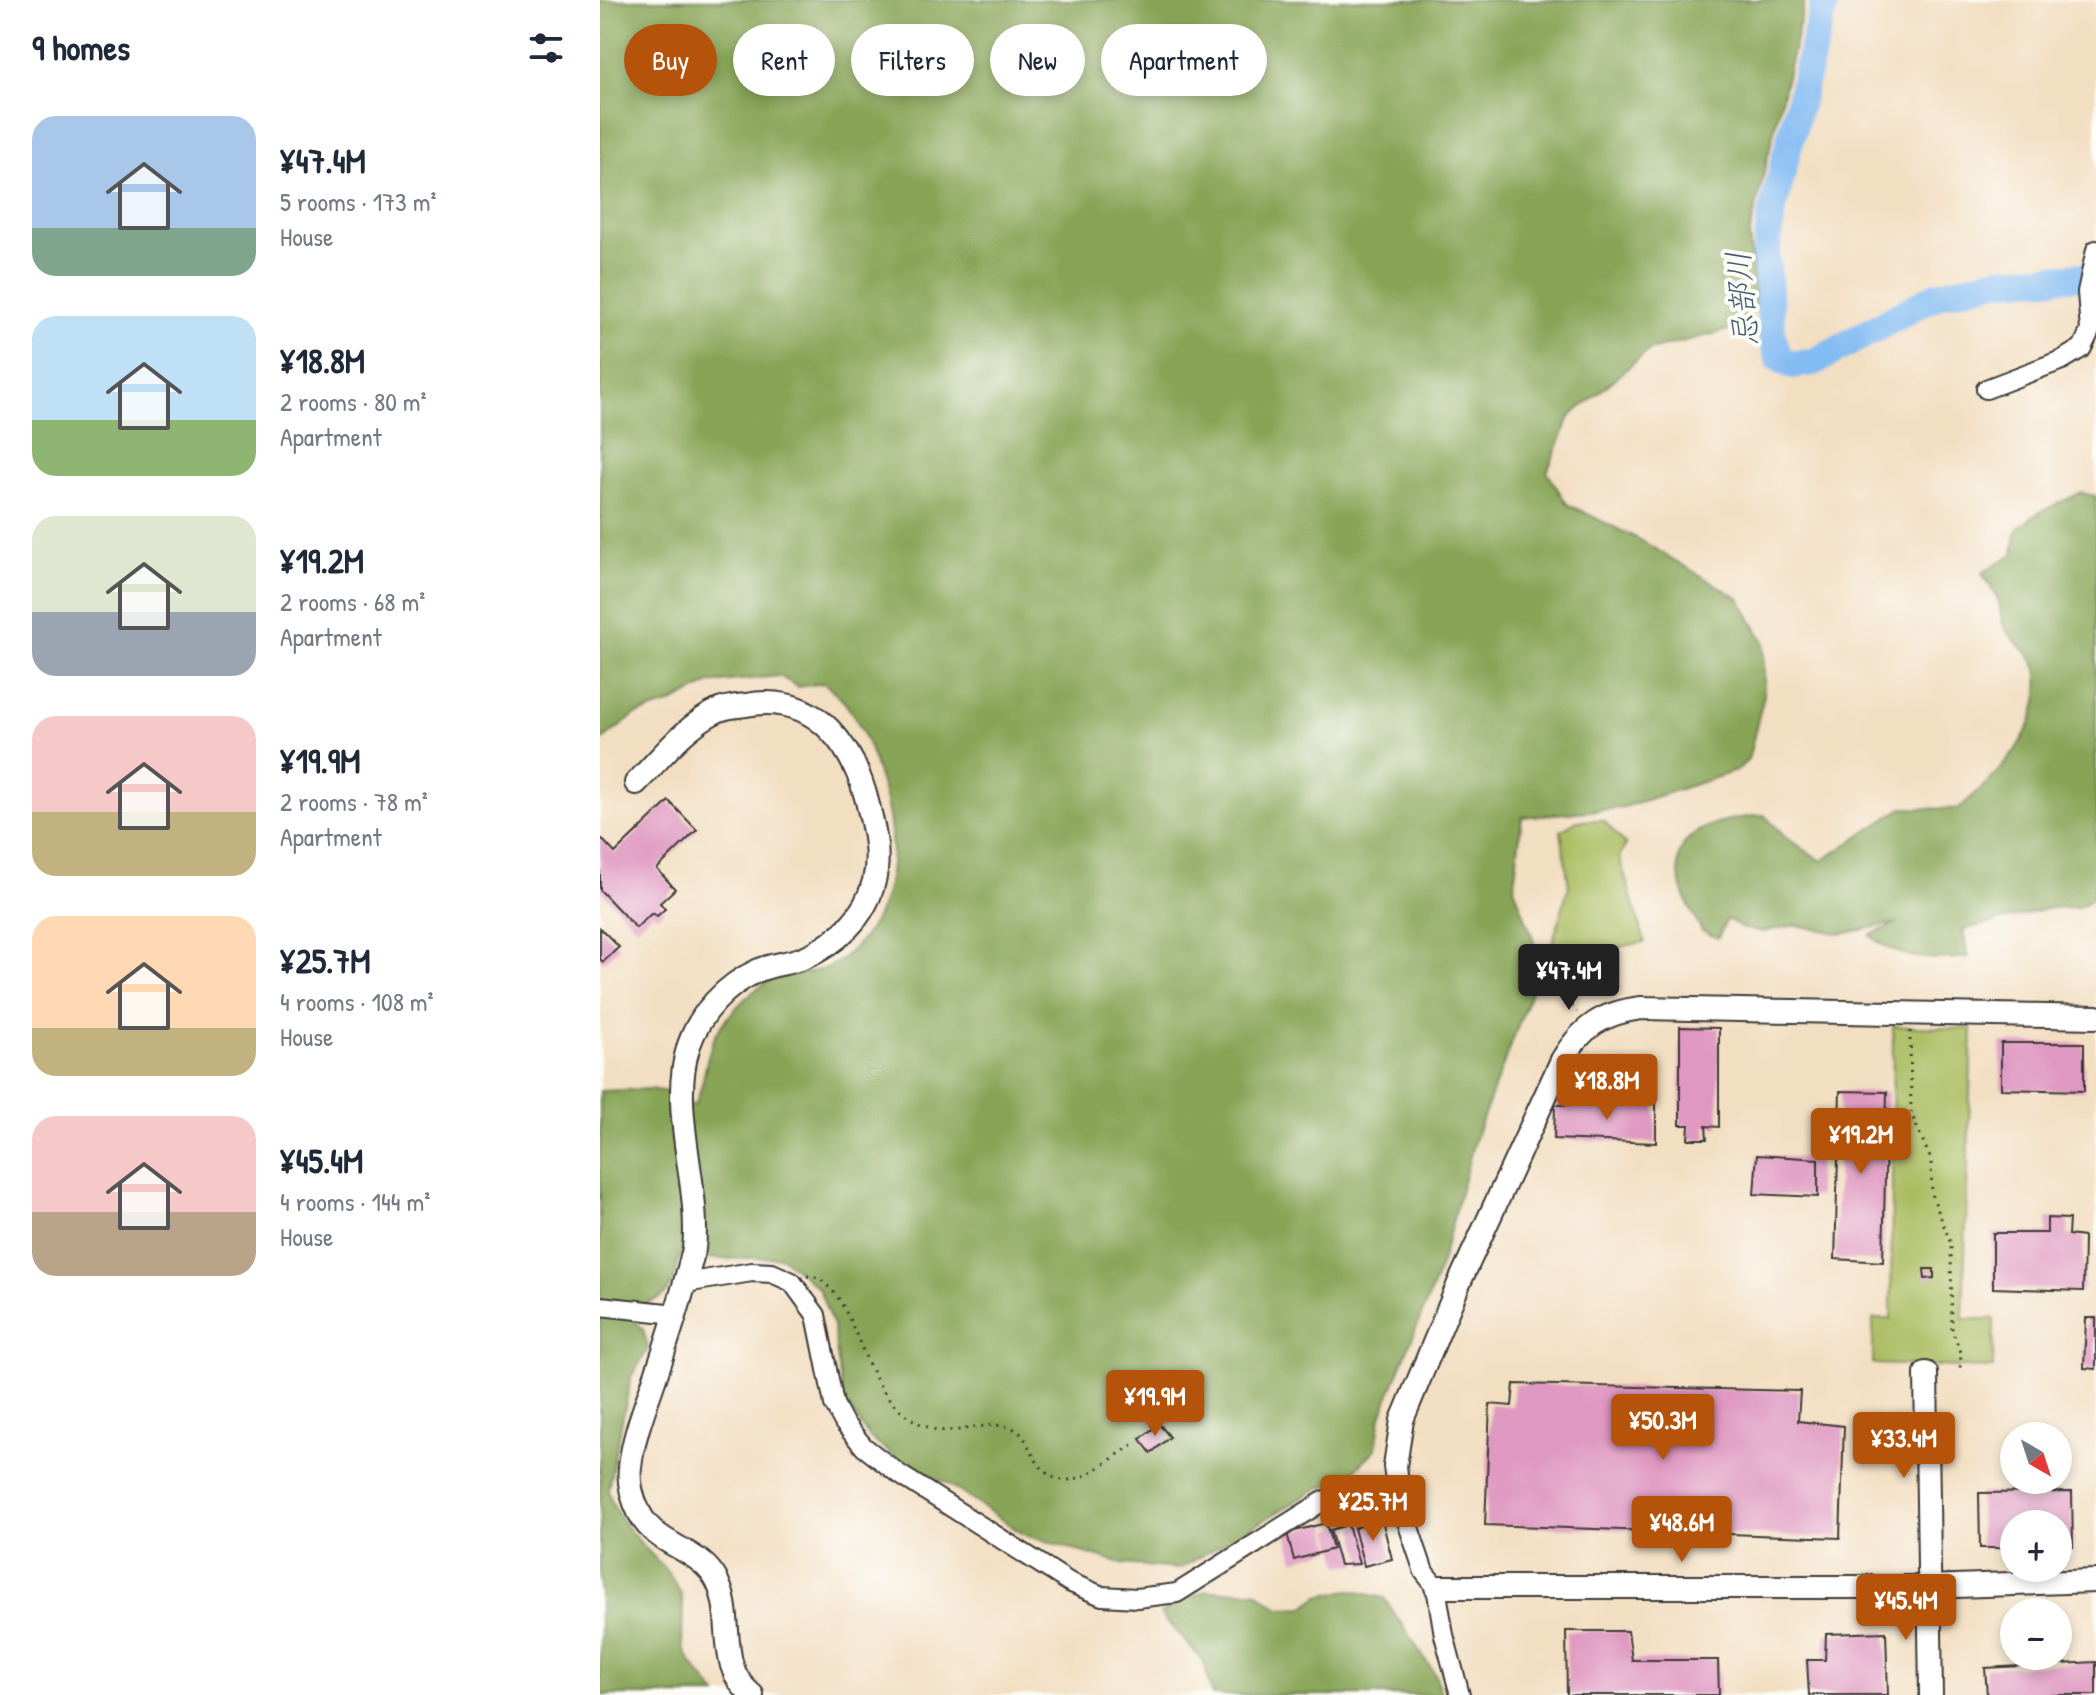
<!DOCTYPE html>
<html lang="en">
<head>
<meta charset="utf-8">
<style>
  :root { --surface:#fff; --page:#f6f6f7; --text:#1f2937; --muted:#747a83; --accent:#b45309 }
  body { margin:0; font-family:"Patrick Hand","Klee One",sans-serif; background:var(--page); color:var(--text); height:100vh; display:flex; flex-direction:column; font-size:30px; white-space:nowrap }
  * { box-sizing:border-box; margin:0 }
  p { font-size:26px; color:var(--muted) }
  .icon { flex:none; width:44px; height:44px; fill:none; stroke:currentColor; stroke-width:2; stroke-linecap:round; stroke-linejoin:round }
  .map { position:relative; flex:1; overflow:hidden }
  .drawer { display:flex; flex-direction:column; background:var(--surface); width:600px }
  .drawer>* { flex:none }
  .top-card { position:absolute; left:24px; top:24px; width:760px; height:72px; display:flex; gap:16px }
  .needle { width:52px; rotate:141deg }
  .controls { position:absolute; left:1400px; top:1422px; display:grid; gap:16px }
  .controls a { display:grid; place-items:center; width:72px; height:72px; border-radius:50%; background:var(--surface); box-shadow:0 4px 12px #0003; font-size:40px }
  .price { position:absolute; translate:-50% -68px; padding:0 18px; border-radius:8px; background:var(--accent); color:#fff; font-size:26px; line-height:52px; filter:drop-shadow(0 2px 4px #0008) }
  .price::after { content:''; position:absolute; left:50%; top:48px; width:24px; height:18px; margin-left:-12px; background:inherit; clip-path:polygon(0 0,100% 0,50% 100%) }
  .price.on { background:#222; color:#fff }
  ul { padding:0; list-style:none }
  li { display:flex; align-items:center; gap:24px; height:200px; padding:0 32px }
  li span { display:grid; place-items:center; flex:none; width:224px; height:160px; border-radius:24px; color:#555 }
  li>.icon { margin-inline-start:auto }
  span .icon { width:96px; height:96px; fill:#fffc; stroke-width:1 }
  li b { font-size:34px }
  h2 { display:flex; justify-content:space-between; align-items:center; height:96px; padding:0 32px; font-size:34px }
  .chip { padding:0 28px; border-radius:36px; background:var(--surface); box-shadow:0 4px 12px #0003; font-size:28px; line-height:72px }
  .chip.on { background:var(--accent); color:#fff }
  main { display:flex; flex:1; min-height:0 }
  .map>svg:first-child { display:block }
  .green { fill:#aabc60; stroke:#636c3e; stroke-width:2 }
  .forest { fill:#87a456; stroke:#526039; stroke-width:2 }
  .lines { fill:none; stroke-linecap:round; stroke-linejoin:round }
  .river { stroke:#83bbf3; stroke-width:28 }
  .building { fill:#df98c1 }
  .minor-casing { stroke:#3c3935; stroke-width:22 }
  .tertiary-casing { stroke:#3c3935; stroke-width:26 }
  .path { stroke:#3c3935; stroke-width:3; stroke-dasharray:2 6; stroke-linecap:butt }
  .minor { stroke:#fff; stroke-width:18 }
  .tertiary { stroke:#fff; stroke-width:22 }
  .labels { text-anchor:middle; stroke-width:8; stroke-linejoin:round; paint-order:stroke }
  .water-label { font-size:32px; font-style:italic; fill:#455c72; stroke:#fdfcf7 }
</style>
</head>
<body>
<main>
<section class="drawer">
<h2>9 homes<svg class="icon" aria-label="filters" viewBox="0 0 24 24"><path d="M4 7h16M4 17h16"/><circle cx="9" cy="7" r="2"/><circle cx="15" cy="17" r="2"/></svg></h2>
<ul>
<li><span style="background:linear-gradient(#a9c7e8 70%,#7fa58c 0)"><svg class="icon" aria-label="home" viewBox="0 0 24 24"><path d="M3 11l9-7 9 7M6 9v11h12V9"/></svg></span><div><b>¥47.4M</b><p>5 rooms · 173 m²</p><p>House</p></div></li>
<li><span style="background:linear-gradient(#bfe0f5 65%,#8fb573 0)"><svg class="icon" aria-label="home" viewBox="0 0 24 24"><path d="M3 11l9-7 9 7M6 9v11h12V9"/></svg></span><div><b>¥18.8M</b><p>2 rooms · 80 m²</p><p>Apartment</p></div></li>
<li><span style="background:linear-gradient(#dfe7d0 60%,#9aa5b1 0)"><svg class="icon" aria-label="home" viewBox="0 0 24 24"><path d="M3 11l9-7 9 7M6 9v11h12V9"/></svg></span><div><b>¥19.2M</b><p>2 rooms · 68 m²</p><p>Apartment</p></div></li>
<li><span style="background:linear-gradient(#f6c9c9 60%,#c2b280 0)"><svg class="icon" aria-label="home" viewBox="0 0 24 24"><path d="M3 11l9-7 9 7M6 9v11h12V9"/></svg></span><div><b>¥19.9M</b><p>2 rooms · 78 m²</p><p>Apartment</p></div></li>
<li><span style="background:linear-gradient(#ffd9b3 70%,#c2b280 0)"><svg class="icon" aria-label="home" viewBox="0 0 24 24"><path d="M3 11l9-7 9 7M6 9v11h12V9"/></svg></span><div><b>¥25.7M</b><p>4 rooms · 108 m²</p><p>House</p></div></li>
<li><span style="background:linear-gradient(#f6c9c9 60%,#b9a48a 0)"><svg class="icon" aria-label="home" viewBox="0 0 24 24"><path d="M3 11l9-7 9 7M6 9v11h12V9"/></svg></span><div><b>¥45.4M</b><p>4 rooms · 144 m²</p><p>House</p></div></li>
</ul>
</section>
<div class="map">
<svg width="1496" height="1695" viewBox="0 0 1496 1695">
  <rect width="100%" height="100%" fill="#fdfcf7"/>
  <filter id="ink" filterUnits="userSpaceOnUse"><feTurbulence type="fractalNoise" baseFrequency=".0125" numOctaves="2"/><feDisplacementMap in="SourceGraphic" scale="16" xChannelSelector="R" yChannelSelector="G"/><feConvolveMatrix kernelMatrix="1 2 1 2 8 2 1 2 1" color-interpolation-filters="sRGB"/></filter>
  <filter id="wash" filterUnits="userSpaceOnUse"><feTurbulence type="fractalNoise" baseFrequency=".006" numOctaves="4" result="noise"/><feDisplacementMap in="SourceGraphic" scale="32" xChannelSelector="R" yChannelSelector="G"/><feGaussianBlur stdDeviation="1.8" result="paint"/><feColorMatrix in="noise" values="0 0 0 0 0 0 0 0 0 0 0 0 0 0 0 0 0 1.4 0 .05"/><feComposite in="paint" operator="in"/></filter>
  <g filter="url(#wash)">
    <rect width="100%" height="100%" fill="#f2dec1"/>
    <g class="green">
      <path d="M 1003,820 L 1026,845 L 1019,857 L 1045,942 C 1010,947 979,958 951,981 L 944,972 L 969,886 L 961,831 L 977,821 Z"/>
      <path d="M 1293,1026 L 1372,1029 L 1363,1319 L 1394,1319 L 1393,1368 L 1273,1364 L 1273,1319 L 1291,1319 Z"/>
    </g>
    <g class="forest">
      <path d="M 0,0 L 1205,0 L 1149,236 L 1156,305 L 1142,327 L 1049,350 L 970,417 L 947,472 L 967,504 L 1038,539 L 1140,599 L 1164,642 L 1164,695 L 1148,760 L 1136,771 L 1021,808 L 922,817 L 914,887 L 942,963 L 874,1141 L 839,1271 L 781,1416 L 776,1449 L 741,1484 L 721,1487 L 579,1569 L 522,1564 L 425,1535 L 344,1481 L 326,1480 L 270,1438 L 243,1399 L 233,1326 L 219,1289 L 182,1257 L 118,1259 L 80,1255 C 73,1290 69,1300 33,1306 L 29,1315 L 43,1329 L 48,1349 L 31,1377 L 8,1489 C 20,1538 65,1556 81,1595 C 86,1609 80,1629 83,1644 C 85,1660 107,1681 117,1695 L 0,1695 L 0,1091 L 51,1089 L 73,1093 L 80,1104 L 95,1105 C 107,1079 104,1049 122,1025 C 135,1008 156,984 177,979 C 195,974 221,973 236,963 C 295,922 301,850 282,787 C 269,746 260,710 224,683 L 198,687 L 179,676 L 110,683 L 72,703 L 35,715 L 0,742 Z"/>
      <path d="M 1480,493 L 1496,496 L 1496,877 L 1492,899 L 1479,907 L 1450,908 L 1363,930 L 1368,957 C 1333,961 1297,960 1270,935 L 1299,922 L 1242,934 L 1196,925 L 1162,932 L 1142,928 L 1127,919 L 1118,938 L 1102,931 C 1057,852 1075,823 1164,815 L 1187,838 L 1222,861 L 1302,808 L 1358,809 C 1396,777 1444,731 1438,675 C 1436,653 1411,642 1403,624 C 1400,617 1401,608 1398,600 C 1394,591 1387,582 1382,573 L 1413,554 L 1417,529 L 1438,513 Z"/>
      <path d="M 749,1590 L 784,1598 L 836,1676 L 841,1695 L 612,1695 L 604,1662 L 560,1614 L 575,1603 L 607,1591 L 655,1591 L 680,1608 L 704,1607 L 719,1596 Z"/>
    </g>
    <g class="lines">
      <path class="river" d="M 1225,0 L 1172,212 L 1166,254 L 1172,336 L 1179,358 L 1191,365 L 1214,362 L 1337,295 L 1397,280 L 1496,276"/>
    </g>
    <g id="blocks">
      <g class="building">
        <path d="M 69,801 L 97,830 L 57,869 L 75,889 L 60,903 L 65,909 L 57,916 L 52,913 L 36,928 L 0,890 L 0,837 L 15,853 Z"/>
        <path d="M 0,928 L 19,947 L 3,962 L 0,959 Z"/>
        <path d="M 1080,1027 L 1119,1028 L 1119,1127 L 1106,1126 L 1107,1139 L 1088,1139 L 1089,1125 L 1080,1125 Z"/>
        <path d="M 1401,1043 L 1484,1043 L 1484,1091 L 1401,1089 Z"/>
        <path d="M 1240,1091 L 1287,1092 L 1283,1262 L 1235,1259 Z"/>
        <path d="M 1056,1102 L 1056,1143 L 954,1139 L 955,1105 Z"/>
        <path d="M 1157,1155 L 1218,1159 L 1218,1197 L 1154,1194 Z"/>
        <path d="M 1447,1218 L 1469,1219 L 1468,1235 L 1484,1237 L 1483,1291 L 1393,1288 L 1393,1233 L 1447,1233 Z"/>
        <path d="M 1324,1269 L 1334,1269 L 1334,1278 L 1325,1279 Z"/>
        <path d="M 1486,1318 L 1496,1318 L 1496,1369 L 1484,1368 Z"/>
        <path d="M 914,1384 L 1200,1391 L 1198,1421 L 1244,1426 L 1240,1538 L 885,1525 L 890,1404 L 912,1406 Z"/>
        <path d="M 559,1424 L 570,1437 L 551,1453 L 540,1439 Z"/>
        <path d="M 1472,1492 L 1473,1547 L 1458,1548 L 1458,1524 L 1414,1524 L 1414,1548 L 1380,1548 L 1379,1493 Z"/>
        <path d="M 782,1520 L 792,1559 L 764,1566 L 754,1528 Z"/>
        <path d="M 726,1523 L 733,1549 L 694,1560 L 687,1533 Z"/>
        <path d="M 748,1525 L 759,1564 L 740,1565 L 730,1530 Z"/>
        <path d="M 966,1631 L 1028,1631 L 1032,1660 L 1118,1660 L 1119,1695 L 967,1695 Z"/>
        <path d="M 1286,1632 L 1288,1695 L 1209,1695 L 1207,1660 L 1225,1660 L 1226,1634 Z"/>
        <path d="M 1496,1662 L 1496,1695 L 1387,1695 L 1385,1668 Z"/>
      </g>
    </g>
  </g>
  <g filter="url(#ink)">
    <use href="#blocks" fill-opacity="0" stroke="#3c3935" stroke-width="2"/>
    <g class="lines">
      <defs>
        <g id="minor">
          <path d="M 1386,389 L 1462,360 L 1482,348 L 1490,331 L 1487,292 L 1496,250"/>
          <path d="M 85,1283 L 152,1272 L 172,1273 L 192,1282 L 216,1315 L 234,1404 L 244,1423 L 264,1447 L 299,1474 L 469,1582 L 502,1596 L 537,1598 L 577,1593 L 725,1500 L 799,1498 L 824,1572 L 836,1587 L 844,1635 L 860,1695"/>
          <path d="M 0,1306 L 76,1314"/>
        </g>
        <g id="tertiary">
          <path d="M 36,783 C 61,758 85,726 117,711 C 125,707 137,706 146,705 C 218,692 255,748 269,809 C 275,833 280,857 274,881 C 266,916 236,945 203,958 C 188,964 171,964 157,971 C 126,985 100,1013 89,1045 C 68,1110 101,1183 94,1249 C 83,1293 69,1336 55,1378 C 45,1407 33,1437 30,1467 C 28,1483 33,1501 40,1514 C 57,1547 100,1548 117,1581 C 136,1618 115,1666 152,1695"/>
          <path d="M 1326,1373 L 1331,1695"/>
          <path d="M 799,1498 L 795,1466 L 802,1420 L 860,1281 L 962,1060 C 982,1027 1002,1013 1041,1008 L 1496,1017"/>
          <path d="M 836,1587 L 1327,1587 L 1496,1581"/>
        </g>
      </defs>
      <use href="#minor" class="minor-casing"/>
      <use href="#tertiary" class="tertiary-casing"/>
      <g class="path">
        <path d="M 951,981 L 977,1012"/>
        <path d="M 1310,1031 L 1311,1113 L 1331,1160 L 1332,1195 L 1351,1244 L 1352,1331 L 1361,1352 L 1360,1369"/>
        <path d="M 207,1276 L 220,1278 C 226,1285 235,1292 240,1301 C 268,1349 272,1408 333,1429 C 357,1436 389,1419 412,1428 C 423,1432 426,1442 431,1451 C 459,1508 495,1468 534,1444"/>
      </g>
      <use href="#minor" class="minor"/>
      <use href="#tertiary" class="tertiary"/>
    </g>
  </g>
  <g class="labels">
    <g class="water-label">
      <text transform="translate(1142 299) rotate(-95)" y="11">忌部川</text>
    </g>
  </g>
</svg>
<div class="controls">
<a><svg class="needle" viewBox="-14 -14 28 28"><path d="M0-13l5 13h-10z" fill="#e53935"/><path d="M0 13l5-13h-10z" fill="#747a83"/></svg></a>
<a>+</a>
<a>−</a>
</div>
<b class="price on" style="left:969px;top:1012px">¥47.4M</b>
<b class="price" style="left:1007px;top:1122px">¥18.8M</b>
<b class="price" style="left:1261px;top:1176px">¥19.2M</b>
<b class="price" style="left:555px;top:1438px">¥19.9M</b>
<b class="price" style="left:1063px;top:1462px">¥50.3M</b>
<b class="price" style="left:1304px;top:1480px">¥33.4M</b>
<b class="price" style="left:773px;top:1543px">¥25.7M</b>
<b class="price" style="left:1082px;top:1564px">¥48.6M</b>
<b class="price" style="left:1306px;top:1642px">¥45.4M</b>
<div class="top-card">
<a class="chip on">Buy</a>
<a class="chip">Rent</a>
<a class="chip">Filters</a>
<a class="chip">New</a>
<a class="chip">Apartment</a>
</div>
</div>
</main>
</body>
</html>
